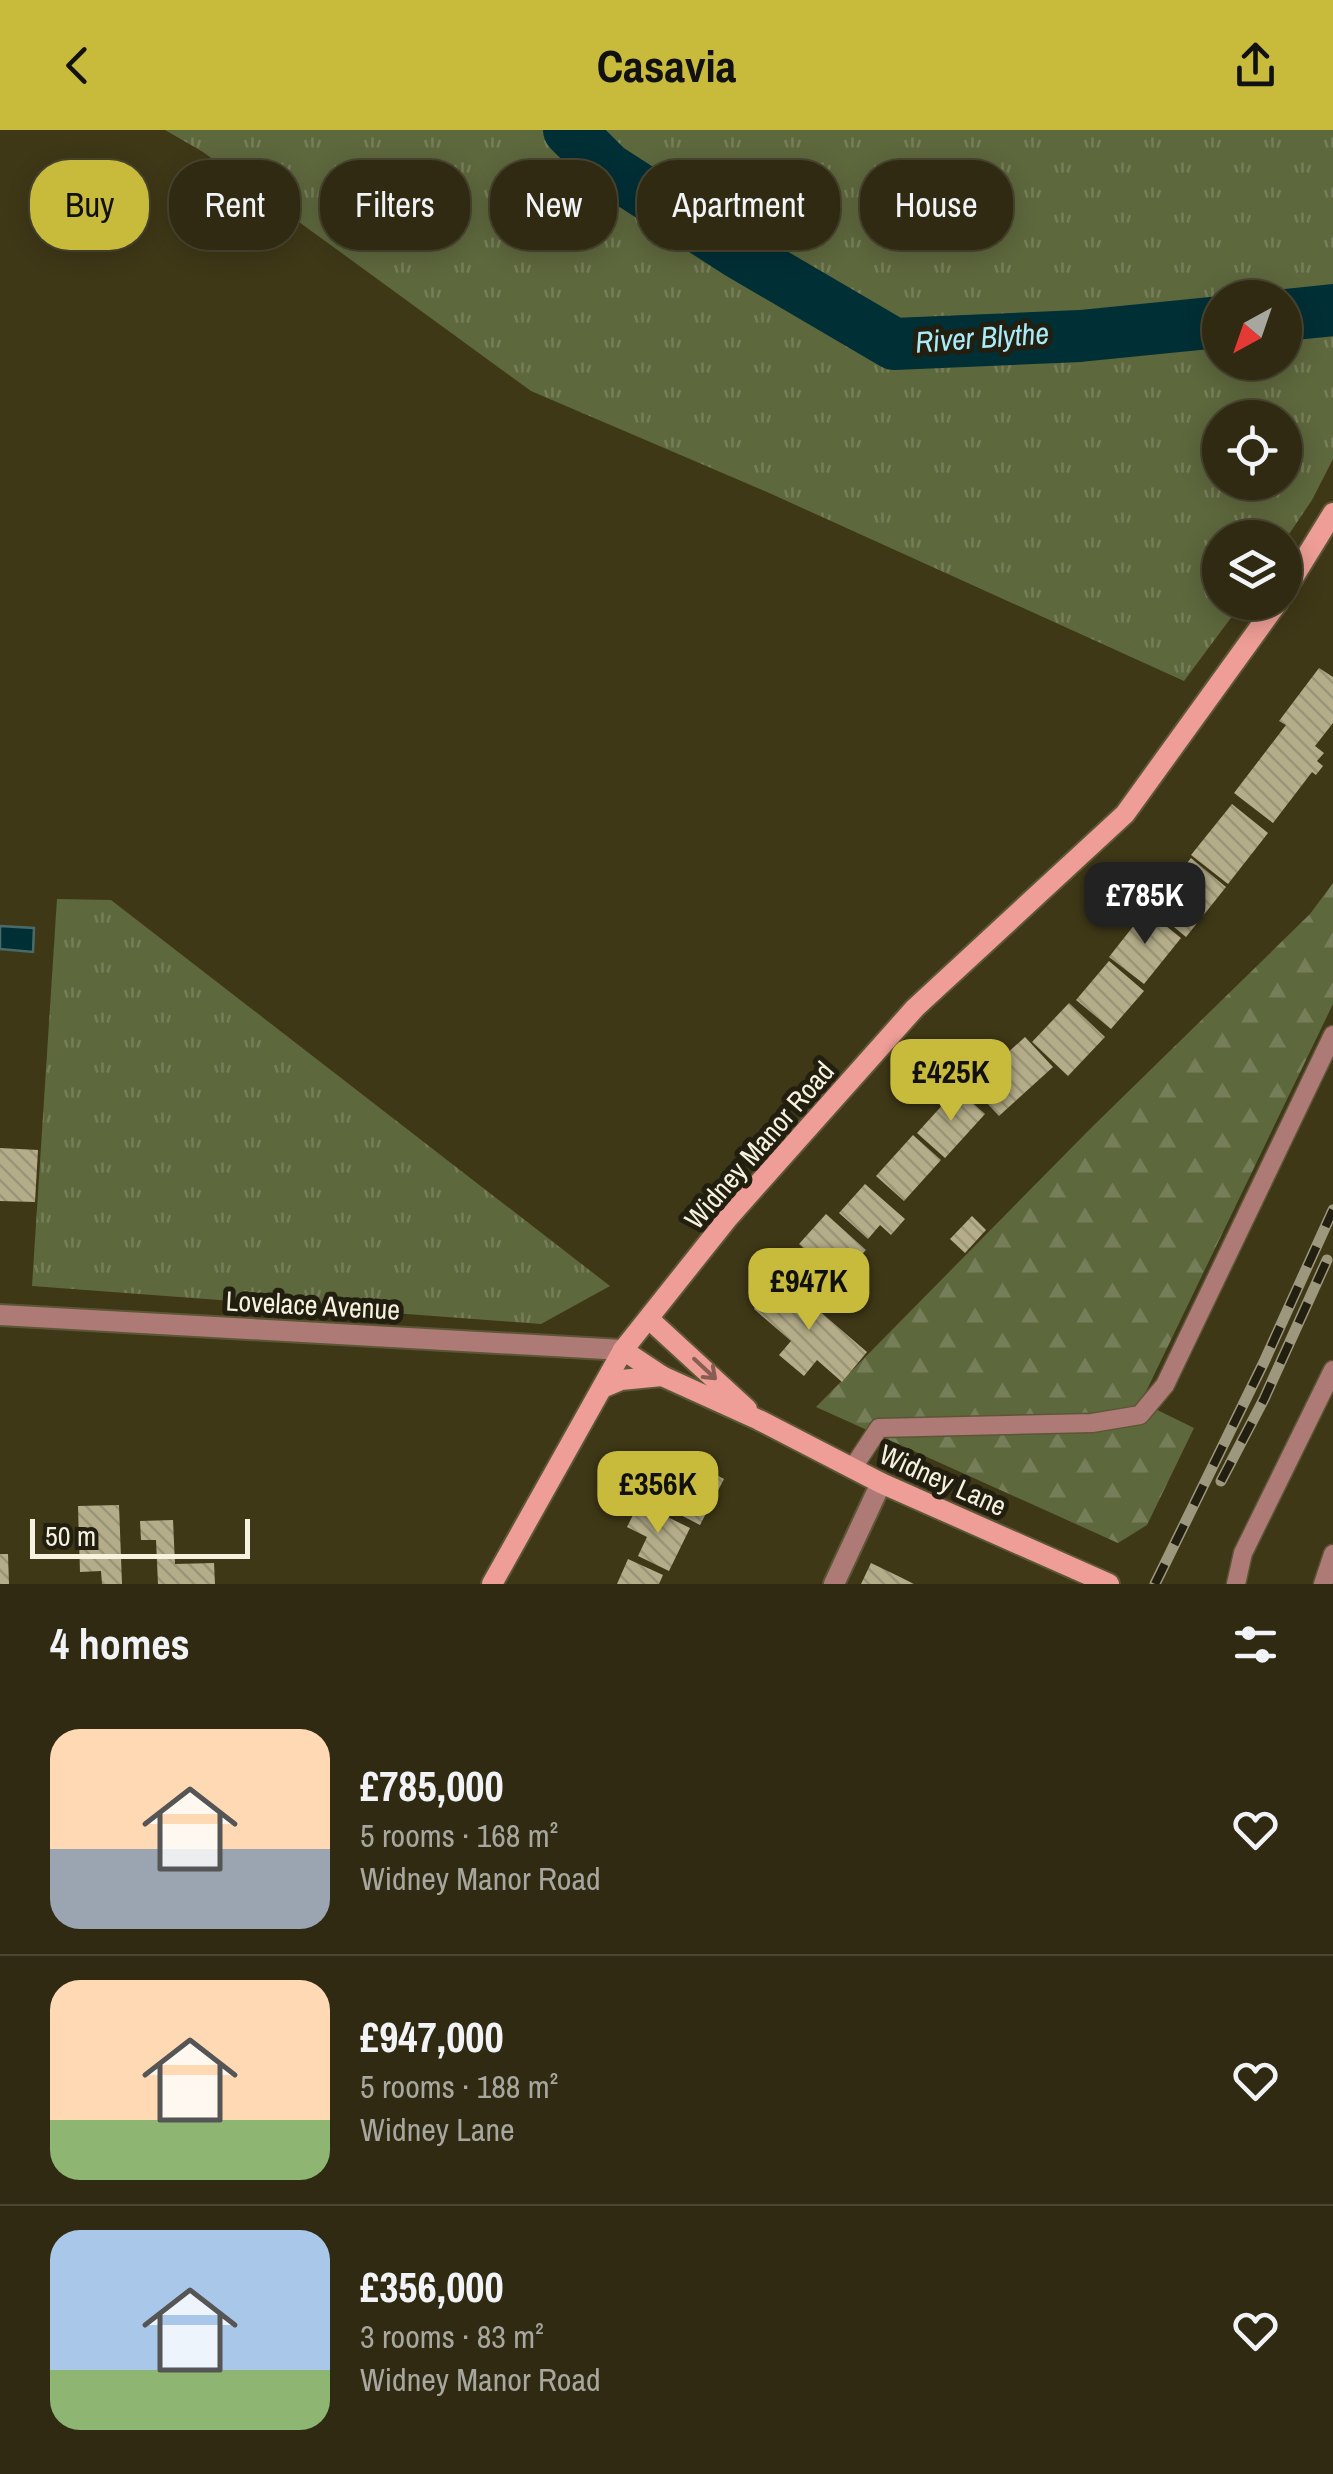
<!DOCTYPE html>
<html lang="en">
<head>
<meta charset="utf-8">
<style>
  :root { --surface:#2f2a11; --page:#3b361f; --text:#f1f3f6; --muted:#a7a79f; --line:#4a4631; --accent:#c8bb3b }
  body { margin:0; font-family:"Archivo Narrow",sans-serif; background:var(--page); color:var(--text); height:100vh; display:flex; flex-direction:column; font-size:38px; white-space:nowrap }
  * { box-sizing:border-box; margin:0 }
  p { font-size:32px; color:var(--muted) }
  .icon { flex:none; width:55px; height:55px; fill:none; stroke:currentColor; stroke-width:2; stroke-linecap:round; stroke-linejoin:round }
  .map { position:relative; height:1454px; overflow:hidden }
  .details { display:flex; flex-direction:column; background:var(--surface); flex:1 }
  .details>* { flex:none }
  .top-card { position:absolute; left:30px; top:30px; width:1275px; height:90px; display:flex; gap:20px }
  .needle { width:65px; rotate:220deg }
  .tools { position:absolute; left:1202px; top:150px; display:grid; gap:20px }
  .tools a { display:grid; place-items:center; width:100px; height:100px; border-radius:50%; background:var(--surface); box-shadow:0 5px 25px #0003,0 0 0 2px var(--line); font-size:50px }
  .scale { position:absolute; left:30px; bottom:25px; width:220px; box-sizing:border-box; padding-left:10px; border:5px solid #f6f2df; border-top:0; font-size:28px; line-height:35px; white-space:nowrap; color:#f6f2df; -webkit-text-stroke:8px #221f11; paint-order:stroke }
  .price { position:absolute; translate:-50% -85px; padding:0 22px; border-radius:20px; background:var(--accent); color:#111; font-size:32px; line-height:65px; filter:drop-shadow(0 2px 5px #0008) }
  .price::after { content:''; position:absolute; left:50%; top:60px; width:30px; height:22px; margin-left:-15px; background:inherit; clip-path:polygon(0 0,100% 0,50% 100%) }
  .price.on { background:#222; color:#fff }
  ul { padding:0; list-style:none }
  li { display:flex; align-items:center; gap:30px; height:250px; padding:0 50px }
  li+li { border-top:2px solid var(--line) }
  li span { display:grid; place-items:center; flex:none; width:280px; height:200px; border-radius:30px; color:#555 }
  li>.icon { margin-inline-start:auto }
  span .icon { width:120px; height:120px; fill:#fffc; stroke-width:1 }
  li b { font-size:42px }
  h2 { display:flex; justify-content:space-between; align-items:center; height:120px; padding:0 50px; font-size:42px }
  .tag { padding:0 35px; border-radius:40px; background:var(--surface); box-shadow:0 5px 25px #0003,0 0 0 2px var(--line); font-size:35px; line-height:90px }
  .tag.on { background:var(--accent); color:#111 }
  header { display:flex; justify-content:space-between; align-items:center; height:130px; padding:0 50px; background:var(--accent); color:#111; font-size:45px; font-weight:700 }
  .map>svg:first-child { display:block }
  .grass { fill:url(#grass-tufts); fill-rule:evenodd }
  .forest { fill:url(#forest-firs) }
  .water { fill:#002f36; stroke:#4a6a69; stroke-width:2.5 }
  .lines { fill:none; stroke-linecap:round; stroke-linejoin:round }
  .river { stroke:#002f36; stroke-width:52 }
  .building { fill:url(#building-back-hatch) }
  .lane-casing { stroke:#5c5637; stroke-width:21 }
  .street-casing { stroke:#5c5637; stroke-width:24 }
  .secondary-casing { stroke:#5c5637; stroke-width:24 }
  .lane { stroke:#ad7a75; stroke-width:18 }
  .street { stroke:#ad7a75; stroke-width:20 }
  .secondary { stroke:#ee9e96; stroke-width:20 }
  .rail-casing { stroke:#9d977d; stroke-width:11 }
  .rail { stroke:#221f11; stroke-width:8; stroke-dasharray:22; stroke-linecap:butt }
  .oneway { stroke:#885e54 }
  .labels { text-anchor:middle; stroke-width:10; stroke-linejoin:round; paint-order:stroke }
  .street-label { font-size:28px; fill:#f6f2df; stroke:#221f11 }
  .water-label { font-size:30px; font-style:italic; fill:#a9ebf7; stroke:#221f11 }
</style>
</head>
<body>
<header><svg class="icon" aria-label="back" viewBox="0 0 24 24"><path d="M15 5l-7 7 7 7"/></svg>Casavia<svg class="icon" aria-label="share" viewBox="0 0 24 24"><path d="M12 15V3M7 8l5-5 5 5M5 13v7h14v-7"/></svg></header>
<div class="map">
<svg width="1333" height="1454" viewBox="0 0 1333 1454">
  <defs>
    <pattern id="grass-tufts" width="24" height="20" patternUnits="userSpaceOnUse" patternTransform="scale(2.5)"><rect width="24" height="20" fill="#5e683d"/><path d="M3 7l-1-3M5 7V3M7 7l1-3M15 17l-1-3M17 17v-4M19 17l1-3" fill="none" stroke="#767e59"/></pattern>
    <pattern id="forest-firs" width="22" height="20" patternUnits="userSpaceOnUse" patternTransform="scale(2.5)"><rect width="22" height="20" fill="#5e683d"/><path d="M5 1l3.5 6h-7zM16 11l3.5 6h-7z" fill="#767e59"/></pattern>
    <pattern id="building-back-hatch" width="6" height="6" patternUnits="userSpaceOnUse" patternTransform="scale(2.5)"><rect width="6" height="6" fill="#b5ad89"/><path d="M-1 5l2 2M0 0l6 6M5-1l2 2" fill="none" stroke="#9a9478"/></pattern>
  </defs>
  <rect width="100%" height="100%" fill="#3f3817"/>
  <g class="grass">
    <path d="M 165,0 L 1333,0 L 1333,329 L 1312,370 L 1285,410 L 1285,408 L 1220,408 L 1220,472 L 1242,473 L 1184,551 L 767,362 L 531,261 L 203,22 ZM 1220,168 L 1285,168 L 1285,232 L 1220,232 ZM 1220,288 L 1285,288 L 1285,352 L 1220,352 Z"/>
    <path d="M 57,769 L 111,770 L 610,1156 L 541,1194 L 32,1156 Z"/>
  </g>
  <path class="forest" d="M 1333,753 L 1333,874 L 1141,1272 L 1194,1298 L 1147,1395 L 1118,1413 L 816,1277 L 1091,998 L 1310,784 Z"/>
  <path class="water" d="M 0,796 L 34,798 L 33,822 L 0,819 Z"/>
  <g class="lines">
    <g class="river">
      <path d="M 569,0 L 607,38 L 737,122 L 894,214 L 1080,206 L 1220,192"/>
      <path d="M 1285,185 L 1333,180"/>
    </g>
  </g>
  <g class="building">
    <path d="M 1319,538 L 1333,547 L 1333,593 L 1315,616 L 1324,623 L 1317,631 L 1323,636 L 1316,645 L 1312,642 L 1273,693 L 1234,663 L 1286,595 L 1279,591 Z"/>
    <path d="M 1232,674 L 1268,703 L 1228,754 L 1191,725 Z"/>
    <path d="M 1191,728 L 1226,757 L 1186,807 L 1151,778 Z"/>
    <path d="M 1146,780 L 1181,808 L 1144,854 L 1109,827 Z"/>
    <path d="M 1109,831 L 1144,861 L 1111,899 L 1076,870 Z"/>
    <path d="M 1069,873 L 1105,907 L 1068,946 L 1032,912 Z"/>
    <path d="M 1025,907 L 1053,937 L 999,986 L 971,956 Z"/>
    <path d="M 957,959 L 985,984 L 945,1028 L 917,1003 Z"/>
    <path d="M 913,1005 L 941,1030 L 904,1071 L 876,1046 Z"/>
    <path d="M 0,1018 L 38,1020 L 35,1072 L 0,1071 Z"/>
    <path d="M 865,1054 L 905,1089 L 891,1105 L 880,1095 L 868,1109 L 839,1083 Z"/>
    <path d="M 826,1084 L 866,1120 L 838,1150 L 799,1114 Z"/>
    <path d="M 972,1086 L 986,1100 L 965,1123 L 950,1109 Z"/>
    <path d="M 781,1148 L 867,1222 L 842,1252 L 817,1230 L 804,1246 L 779,1225 L 791,1211 L 754,1179 Z"/>
    <path d="M 696,1334 L 724,1349 L 700,1395 L 663,1376 L 679,1345 L 688,1349 Z"/>
    <path d="M 639,1373 L 690,1398 L 669,1441 L 638,1426 L 647,1407 L 627,1397 Z"/>
    <path d="M 119,1375 L 122,1454 L 102,1454 L 101,1441 L 80,1442 L 78,1376 Z"/>
    <path d="M 173,1390 L 175,1434 L 214,1433 L 215,1454 L 158,1454 L 156,1410 L 141,1410 L 140,1391 Z"/>
    <path d="M 0,1424 L 8,1424 L 9,1454 L 0,1454 Z"/>
    <path d="M 628,1429 L 663,1445 L 659,1454 L 617,1454 Z"/>
    <path d="M 871,1433 L 898,1446 L 914,1454 L 861,1454 Z"/>
  </g>
  <g class="lines">
    <defs>
      <g id="lane">
        <path d="M 852,1339 L 879,1298 L 1092,1293 L 1140,1285 L 1165,1255 L 1333,905"/>
        <path d="M 1236,1454 L 1243,1423 L 1333,1240"/>
        <path d="M 1323,1454 L 1333,1424"/>
      </g>
      <g id="street">
        <path d="M 0,1185 L 623,1220"/>
        <path d="M 834,1454 L 881,1353"/>
      </g>
      <g id="secondary">
        <path d="M 1285,461 L 1333,383"/>
        <path d="M 649,1189 L 747,1279"/>
        <path d="M 623,1220 L 662,1246 L 759,1290 L 881,1353 L 1109,1454"/>
        <path d="M 602,1258 L 621,1250 L 662,1246"/>
        <path d="M 492,1454 L 623,1220 L 728,1088 L 915,878 L 1125,684 L 1278,472"/>
      </g>
    </defs>
    <use href="#lane" class="lane-casing"/>
    <use href="#street" class="street-casing"/>
    <use href="#secondary" class="secondary-casing"/>
    <use href="#lane" class="lane"/>
    <use href="#street" class="street"/>
    <use href="#secondary" class="secondary"/>
    <defs>
      <g id="rail">
        <path d="M 1221,1351 L 1264,1269 L 1327,1130"/>
        <path d="M 1155,1454 L 1264,1232 L 1333,1080"/>
      </g>
    </defs>
    <use href="#rail" class="rail-casing"/>
    <use href="#rail" class="rail"/>
  </g>
  <defs><path id="oneway-shaft" d="M-6 0H5M1.5-3L5.5 0L1.5 3" fill="none" stroke-width="1.6" stroke-linecap="round" stroke-linejoin="round" transform="scale(2.5)"/></defs>
  <use class="oneway" href="#oneway-shaft" transform="translate(705 1239) rotate(43)"/>
  <g class="labels">
    <g class="street-label">
      <text transform="translate(759 1015) rotate(-49)" y="10">Widney Manor Road</text>
      <text transform="translate(313 1175) rotate(3)" y="10">Lovelace Avenue</text>
      <text transform="translate(943 1350) rotate(24)" y="10">Widney Lane</text>
    </g>
    <g class="water-label">
      <text transform="translate(982 208) rotate(-4)" y="10">River Blythe</text>
    </g>
  </g>
</svg>
<div class="tools">
<a><svg class="needle" viewBox="-14 -14 28 28"><path d="M0-13l5 13h-10z" fill="#e53935"/><path d="M0 13l5-13h-10z" fill="#a7a79f"/></svg></a>
<a><svg class="icon" aria-label="locate" viewBox="0 0 24 24"><circle cx="12" cy="12" r="6"/><path d="M12 2v4M12 18v4M2 12h4M18 12h4"/></svg></a>
<a><svg class="icon" aria-label="layers" viewBox="0 0 24 24"><path d="M12 4l9 5-9 5-9-5zM3 14l9 5 9-5"/></svg></a>
</div>
<div class="scale">50 m</div>
<b class="price on" style="left:1145px;top:817px">£785K</b>
<b class="price" style="left:951px;top:994px">£425K</b>
<b class="price" style="left:809px;top:1203px">£947K</b>
<b class="price" style="left:658px;top:1406px">£356K</b>
<div class="top-card">
<a class="tag on">Buy</a>
<a class="tag">Rent</a>
<a class="tag">Filters</a>
<a class="tag">New</a>
<a class="tag">Apartment</a>
<a class="tag">House</a>
</div>
</div>
<section class="details">
<h2>4 homes<svg class="icon" aria-label="filters" viewBox="0 0 24 24"><path d="M4 7h16M4 17h16"/><circle cx="9" cy="7" r="2"/><circle cx="15" cy="17" r="2"/></svg></h2>
<ul>
<li><span style="background:linear-gradient(#ffd9b3 60%,#9aa5b1 0)"><svg class="icon" aria-label="home" viewBox="0 0 24 24"><path d="M3 11l9-7 9 7M6 9v11h12V9"/></svg></span><div><b>£785,000</b><p>5 rooms · 168 m²</p><p>Widney Manor Road</p></div><svg class="icon" aria-label="heart" viewBox="0 0 24 24"><path d="M12 20l-8-8c-3-5 5-10 8-4 3-6 11-1 8 4z"/></svg></li>
<li><span style="background:linear-gradient(#ffd9b3 70%,#8fb573 0)"><svg class="icon" aria-label="home" viewBox="0 0 24 24"><path d="M3 11l9-7 9 7M6 9v11h12V9"/></svg></span><div><b>£947,000</b><p>5 rooms · 188 m²</p><p>Widney Lane</p></div><svg class="icon" aria-label="heart" viewBox="0 0 24 24"><path d="M12 20l-8-8c-3-5 5-10 8-4 3-6 11-1 8 4z"/></svg></li>
<li><span style="background:linear-gradient(#a9c7e8 70%,#8fb573 0)"><svg class="icon" aria-label="home" viewBox="0 0 24 24"><path d="M3 11l9-7 9 7M6 9v11h12V9"/></svg></span><div><b>£356,000</b><p>3 rooms · 83 m²</p><p>Widney Manor Road</p></div><svg class="icon" aria-label="heart" viewBox="0 0 24 24"><path d="M12 20l-8-8c-3-5 5-10 8-4 3-6 11-1 8 4z"/></svg></li>
</ul>
</section>
</body>
</html>
